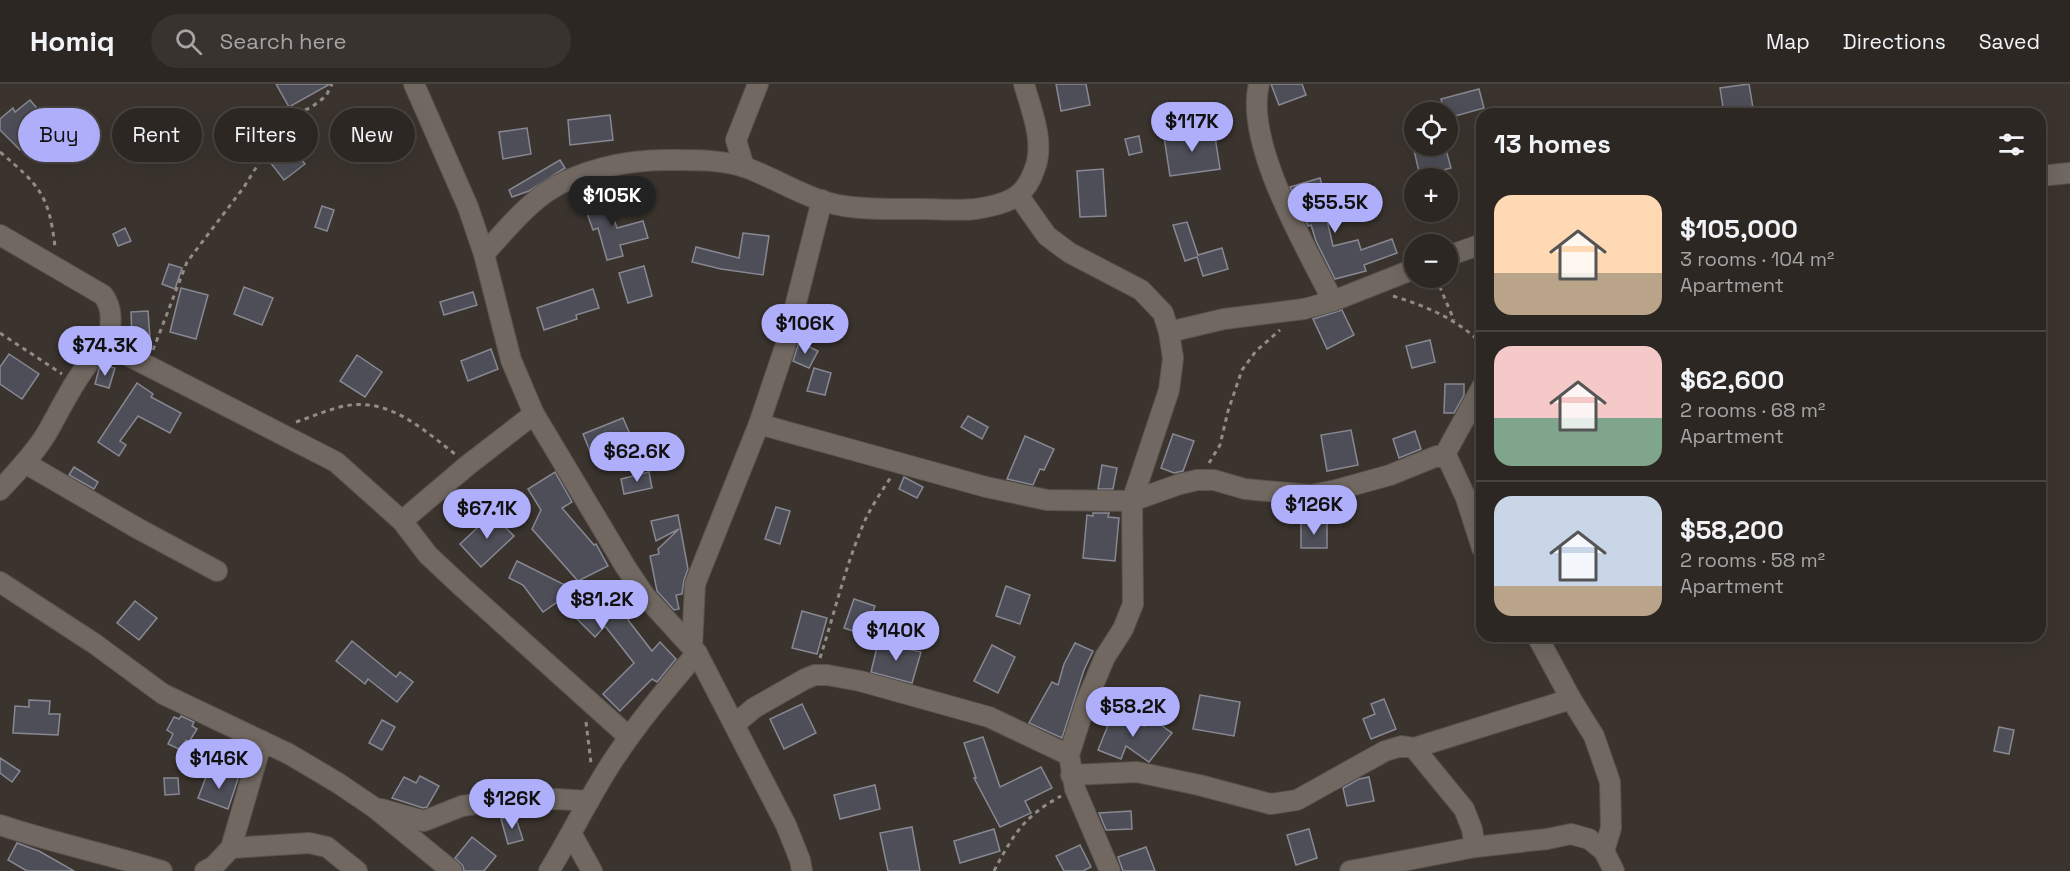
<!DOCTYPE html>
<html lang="en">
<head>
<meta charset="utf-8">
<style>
  :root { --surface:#2c2722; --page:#38332f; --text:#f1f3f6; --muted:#a6a5a5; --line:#484440; --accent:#afaefa }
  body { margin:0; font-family:"Space Grotesk",sans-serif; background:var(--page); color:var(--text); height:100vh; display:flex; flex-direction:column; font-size:22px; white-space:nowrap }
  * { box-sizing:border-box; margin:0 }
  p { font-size:20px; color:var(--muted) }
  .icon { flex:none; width:33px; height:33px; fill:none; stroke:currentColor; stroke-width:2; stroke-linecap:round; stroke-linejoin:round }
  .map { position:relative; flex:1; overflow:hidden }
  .sheet { position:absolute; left:1476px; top:24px; width:570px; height:534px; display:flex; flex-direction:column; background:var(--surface); border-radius:18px; box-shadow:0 6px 24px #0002,0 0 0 2px var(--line) }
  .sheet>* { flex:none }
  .top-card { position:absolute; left:18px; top:24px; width:570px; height:54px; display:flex; gap:12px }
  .controls { position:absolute; left:1404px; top:18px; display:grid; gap:12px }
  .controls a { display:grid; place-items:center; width:54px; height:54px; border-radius:50%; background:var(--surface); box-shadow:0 6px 24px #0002,0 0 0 2px var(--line); font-size:30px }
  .price { position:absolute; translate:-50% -51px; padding:0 14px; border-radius:21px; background:var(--accent); color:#111; font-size:20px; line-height:39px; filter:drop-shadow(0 2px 3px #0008) }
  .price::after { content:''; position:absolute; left:50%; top:36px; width:18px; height:14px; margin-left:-9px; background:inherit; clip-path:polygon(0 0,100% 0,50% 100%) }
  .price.on { background:#222; color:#fff }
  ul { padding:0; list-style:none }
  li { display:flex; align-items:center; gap:18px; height:150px; padding:0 18px }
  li+li { border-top:2px solid var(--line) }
  li span { display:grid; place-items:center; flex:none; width:168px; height:120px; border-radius:18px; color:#555 }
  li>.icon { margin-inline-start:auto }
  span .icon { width:72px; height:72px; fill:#fffc; stroke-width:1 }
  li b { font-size:26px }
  h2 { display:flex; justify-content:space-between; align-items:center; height:72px; padding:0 18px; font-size:26px }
  .chip { padding:0 21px; border-radius:27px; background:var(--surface); box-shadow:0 6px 24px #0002,0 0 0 2px var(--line); font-size:21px; line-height:54px }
  .chip.on { background:var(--accent); color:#111 }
  header { display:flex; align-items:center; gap:36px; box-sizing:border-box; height:84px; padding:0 30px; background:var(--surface); border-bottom:2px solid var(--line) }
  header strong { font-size:28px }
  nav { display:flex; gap:33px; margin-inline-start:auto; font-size:21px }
  .search { width:420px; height:54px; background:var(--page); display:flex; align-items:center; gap:15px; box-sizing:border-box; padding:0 21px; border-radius:33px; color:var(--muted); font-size:22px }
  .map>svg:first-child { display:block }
  .building { fill:#4e4e58; stroke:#888893; stroke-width:1.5 }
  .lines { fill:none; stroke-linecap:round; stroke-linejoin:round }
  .street-casing { stroke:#59524e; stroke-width:22 }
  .path { stroke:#928c87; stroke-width:3; stroke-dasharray:4.5 4.5; stroke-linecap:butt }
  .street { stroke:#706861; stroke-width:20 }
</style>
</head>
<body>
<header>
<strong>Homiq</strong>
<div class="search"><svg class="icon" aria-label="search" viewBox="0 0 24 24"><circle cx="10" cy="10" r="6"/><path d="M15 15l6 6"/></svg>Search here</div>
<nav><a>Map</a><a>Directions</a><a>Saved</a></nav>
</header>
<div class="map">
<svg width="2070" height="787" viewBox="0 0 2070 787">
  <rect width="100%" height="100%" fill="#3b342e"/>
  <g class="building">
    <path d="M 276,0 L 330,0 L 289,23 Z"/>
    <path d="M 1056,0 L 1086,0 L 1090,21 L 1061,27 Z"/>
    <path d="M 1271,0 L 1302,0 L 1306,11 L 1279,21 Z"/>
    <path d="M 1749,0 L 1754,30 L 1724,30 L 1720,4 Z"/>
    <path d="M 1479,5 L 1484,24 L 1448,34 L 1448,28 L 1444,28 L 1441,15 Z"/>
    <path d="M 30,16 L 41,29 L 23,43 L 32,53 L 20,66 L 0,46 L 0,35 L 13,24 L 15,28 Z"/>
    <path d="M 610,31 L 613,56 L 570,61 L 568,36 Z"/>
    <path d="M 527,44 L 531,70 L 503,75 L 499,48 Z"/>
    <path d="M 1214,46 L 1220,85 L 1170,92 L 1164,53 Z"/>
    <path d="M 1139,52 L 1142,68 L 1129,71 L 1125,55 Z"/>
    <path d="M 290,62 L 305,80 L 284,96 L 270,78 Z"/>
    <path d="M 1413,62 L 1445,62 L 1451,84 L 1420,92 Z"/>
    <path d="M 560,76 L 565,84 L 529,107 L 512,113 L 509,106 Z"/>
    <path d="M 1103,85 L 1106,132 L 1080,133 L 1077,87 Z"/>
    <path d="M 1320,94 L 1332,135 L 1327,136 L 1333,162 L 1358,156 L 1361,166 L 1392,155 L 1397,169 L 1364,181 L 1366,187 L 1335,195 L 1316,157 L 1311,141 L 1308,142 L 1290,103 Z"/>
    <path d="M 605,110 L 617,144 L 643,137 L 648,154 L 620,161 L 623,172 L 607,176 L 598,144 L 593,146 L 583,118 Z"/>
    <path d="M 322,122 L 334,126 L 327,147 L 315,143 Z"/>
    <path d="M 1187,138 L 1198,171 L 1222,164 L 1228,185 L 1203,192 L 1197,173 L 1185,177 L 1173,141 Z"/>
    <path d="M 125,144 L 131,157 L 118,162 L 113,150 Z"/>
    <path d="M 743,149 L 769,152 L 763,191 L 721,185 L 692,178 L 696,163 L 739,174 Z"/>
    <path d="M 169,180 L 182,184 L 175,205 L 162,200 Z"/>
    <path d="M 644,182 L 652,212 L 628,219 L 619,189 Z"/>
    <path d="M 244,203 L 273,214 L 262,241 L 234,230 Z"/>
    <path d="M 181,204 L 208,211 L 196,255 L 170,248 Z"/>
    <path d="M 593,205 L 599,224 L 576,231 L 577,235 L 544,246 L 537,224 Z"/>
    <path d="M 473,208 L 477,221 L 444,231 L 440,218 Z"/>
    <path d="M 1342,226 L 1354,251 L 1327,265 L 1313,235 Z"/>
    <path d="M 148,227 L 150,254 L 132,255 L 131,228 Z"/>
    <path d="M 1430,256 L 1435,278 L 1412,284 L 1406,262 Z"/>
    <path d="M 799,258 L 818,267 L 809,284 L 793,277 Z"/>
    <path d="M 491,265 L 498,285 L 468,297 L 461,277 Z"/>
    <path d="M 9,270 L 39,290 L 22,315 L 0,300 L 0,283 Z"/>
    <path d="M 357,271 L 382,288 L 365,313 L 340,297 Z"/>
    <path d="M 105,282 L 115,284 L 109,304 L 95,300 L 99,285 Z"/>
    <path d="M 814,284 L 831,289 L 825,311 L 807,307 Z"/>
    <path d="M 137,299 L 153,310 L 151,313 L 181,329 L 170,349 L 138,332 L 120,357 L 126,361 L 119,372 L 98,358 Z"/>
    <path d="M 1445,300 L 1464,300 L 1464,311 L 1454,329 L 1444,329 Z"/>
    <path d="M 968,332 L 988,343 L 982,355 L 961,343 Z"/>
    <path d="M 623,334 L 633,357 L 592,372 L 583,350 Z"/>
    <path d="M 1351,346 L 1358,381 L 1327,387 L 1321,351 Z"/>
    <path d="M 1415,347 L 1421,365 L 1399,374 L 1393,355 Z"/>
    <path d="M 1173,350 L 1194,357 L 1183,387 L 1174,389 L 1161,384 Z"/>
    <path d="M 1025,352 L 1054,365 L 1044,386 L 1040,385 L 1033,401 L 1007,395 Z"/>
    <path d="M 1102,381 L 1117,384 L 1113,405 L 1098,405 Z"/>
    <path d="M 74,383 L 98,398 L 94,405 L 69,391 Z"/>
    <path d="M 555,388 L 572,418 L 562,424 L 594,461 L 596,460 L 608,482 L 578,497 L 532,445 L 541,426 L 528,405 Z"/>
    <path d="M 649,388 L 652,404 L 624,410 L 621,395 Z"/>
    <path d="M 904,393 L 923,403 L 917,414 L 899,405 Z"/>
    <path d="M 776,423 L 790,427 L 780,460 L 765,455 Z"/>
    <path d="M 1093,429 L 1109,429 L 1108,433 L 1119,434 L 1115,477 L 1083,474 L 1087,431 L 1093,432 Z"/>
    <path d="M 492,430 L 514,452 L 481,483 L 460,460 Z"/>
    <path d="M 678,431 L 688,485 L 684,496 L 682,510 L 676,511 L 679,525 L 674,526 L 657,507 L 650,472 L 659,470 L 658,465 L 679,445 L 656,457 L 651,437 Z"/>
    <rect x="1301" y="439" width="26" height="25"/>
    <path d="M 517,477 L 571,504 L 593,526 L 612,509 L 633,531 L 628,536 L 652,567 L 660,558 L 676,575 L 657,598 L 652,595 L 620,627 L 603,610 L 634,579 L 605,542 L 595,553 L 559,517 L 543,528 L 523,501 L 509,494 Z"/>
    <path d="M 1006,502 L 1030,511 L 1020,540 L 996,532 Z"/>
    <path d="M 854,515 L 875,522 L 865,551 L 844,544 Z"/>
    <path d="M 135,517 L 157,534 L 139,556 L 117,539 Z"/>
    <path d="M 802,527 L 827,534 L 817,570 L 792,564 Z"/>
    <path d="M 352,557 L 396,593 L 400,588 L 413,598 L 397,618 L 368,595 L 365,600 L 336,577 Z"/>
    <path d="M 878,559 L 921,568 L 912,599 L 871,588 Z"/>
    <path d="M 1075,559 L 1093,567 L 1084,586 L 1062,654 L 1029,639 L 1052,598 L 1058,601 L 1064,580 Z"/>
    <path d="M 992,561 L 1015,573 L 998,609 L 974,597 Z"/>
    <path d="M 1200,611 L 1240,618 L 1234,652 L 1193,645 Z"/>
    <path d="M 1384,615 L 1396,645 L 1371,655 L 1363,635 L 1375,630 L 1371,620 Z"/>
    <path d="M 29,616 L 50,617 L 49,630 L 60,630 L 58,651 L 13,649 L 15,622 L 29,623 Z"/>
    <path d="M 802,620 L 816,649 L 784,665 L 770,635 Z"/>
    <path d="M 1113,629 L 1145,642 L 1151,634 L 1172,649 L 1149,678 L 1126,662 L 1121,675 L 1098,666 Z"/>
    <path d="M 181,632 L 194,638 L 192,642 L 197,645 L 189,658 L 186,656 L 181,666 L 168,660 L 173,650 L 167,646 L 174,633 L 179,635 Z"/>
    <path d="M 382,636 L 395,643 L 382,666 L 369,659 Z"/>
    <path d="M 1999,643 L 2014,646 L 2009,670 L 1994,667 Z"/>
    <path d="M 983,653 L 1000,703 L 1041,683 L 1052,704 L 1025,717 L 1031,729 L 1000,743 L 974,694 L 976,694 L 964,659 Z"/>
    <path d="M 0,674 L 20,687 L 12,698 L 0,689 Z"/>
    <path d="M 239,692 L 228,725 L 198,714 L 206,693 Z"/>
    <path d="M 420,692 L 439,702 L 427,723 L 423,724 L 392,714 L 404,693 L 416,699 Z"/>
    <path d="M 1369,693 L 1374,717 L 1347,722 L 1343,704 L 1359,695 Z"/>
    <path d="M 164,694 L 178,694 L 179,710 L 165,711 Z"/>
    <path d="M 875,701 L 880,725 L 840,735 L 834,711 Z"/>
    <path d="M 1131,727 L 1132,745 L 1106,746 L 1099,729 Z"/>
    <path d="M 515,731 L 523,756 L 508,760 L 501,735 Z"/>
    <path d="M 912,743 L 920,787 L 888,787 L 880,749 Z"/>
    <path d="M 994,745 L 1000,767 L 960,779 L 954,757 Z"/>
    <path d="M 1309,745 L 1317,774 L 1296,781 L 1287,751 Z"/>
    <path d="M 472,753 L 496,772 L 484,787 L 464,787 L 463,782 L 455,774 Z"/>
    <path d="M 17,759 L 39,767 L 74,787 L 27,787 L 8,776 Z"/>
    <path d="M 1080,761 L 1091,783 L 1083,787 L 1064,787 L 1056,772 Z"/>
    <path d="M 1146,763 L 1155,787 L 1123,787 L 1118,773 Z"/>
  </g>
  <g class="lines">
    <defs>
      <g id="street">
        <path d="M 414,0 L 468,123 L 484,170 L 511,276 L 534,330 L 625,482 L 645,512 L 697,569 L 786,741 L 800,776 L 802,787"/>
        <path d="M 1259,0 C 1244,59 1306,163 1333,217"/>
        <path d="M 744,83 L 736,56 L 758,0"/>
        <path d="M 2040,92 L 2070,89"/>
        <path d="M 1018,111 L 1047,152 L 1070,169 L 1141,206 L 1163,229 L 1169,248 L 1173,274 L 1169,306 L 1132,417 L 1133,520 L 1123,545 L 1105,573 L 1086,618 L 1069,671 L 1075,705 L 1110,787"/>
        <path d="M 0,151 L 103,211 C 116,228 109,248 107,269"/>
        <path d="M 484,170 C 503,149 522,126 545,109 C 578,86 626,76 666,76 C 692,76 722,75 747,84 C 779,96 810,117 844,122 C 869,126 896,125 921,125 C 939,125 958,127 975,125 C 989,123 1008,119 1018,111 C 1026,105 1032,93 1035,84 C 1045,58 1031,25 1024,0"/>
        <path d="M 1448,172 L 1482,160"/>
        <path d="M 1169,248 L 1224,235 L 1304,225 L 1333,217 L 1414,185"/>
        <path d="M 759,340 L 986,403 L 1047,416 L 1132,417 L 1180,400 L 1197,396 L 1214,396 L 1245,405 L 1311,411 L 1336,406 L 1390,391 L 1437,372 L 1448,375 L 1466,414 L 1482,464"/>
        <path d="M 1444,372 L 1482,303"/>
        <path d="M 25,379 L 137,444 L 217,487"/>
        <path d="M 0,406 C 16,389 32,372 45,352 C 56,334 80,284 95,273 C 103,268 113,269 123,269 L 336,378 L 402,437 L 428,471 L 460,501 L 629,653"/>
        <path d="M 402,437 L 468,381 L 534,330"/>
        <path d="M 0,498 L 95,560 L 163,610 L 289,670 L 338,699 L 375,724 L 452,787"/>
        <path d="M 1537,552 L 1571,615 L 1594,652 L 1610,698 L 1611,744 L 1604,767"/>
        <path d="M 692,563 L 695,500 L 759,340 L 785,263 L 822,116"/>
        <path d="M 735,640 L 754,624 L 805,595 L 815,591 L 827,591 L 860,597 L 989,633 L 1069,671"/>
        <path d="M 1414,664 L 1571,615"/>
        <path d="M 1071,691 L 1137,688 L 1199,701 L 1271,720 L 1297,716 L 1385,667 L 1402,662 L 1414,664 L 1464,725 L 1472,745 L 1475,763"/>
        <path d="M 381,725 L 424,737 L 462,722 L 482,719 L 556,715 L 589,717"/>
        <path d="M 0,741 C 53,759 108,770 162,787"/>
        <path d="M 572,751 L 592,787"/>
        <path d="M 231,764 L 309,759 L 327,763 L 357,787"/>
        <path d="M 205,787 L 214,782 L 231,764 L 262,657"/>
        <path d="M 549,787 C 572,750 590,711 614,675 C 639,637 668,603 697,569"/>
        <path d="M 1350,787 L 1475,763 L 1547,755 L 1571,750 L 1589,755 L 1604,767 L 1614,787"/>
      </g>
    </defs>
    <use href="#street" class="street-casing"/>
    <g class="path">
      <path d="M 0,68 C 40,102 49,111 55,163"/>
      <path d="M 1436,194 L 1454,236"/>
      <path d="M 1393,212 C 1426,222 1457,235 1482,260"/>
      <path d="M 0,249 L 62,290"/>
      <path d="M 153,266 L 187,178 L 244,103 L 272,58 L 296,31 L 313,22 L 326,12 L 332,0"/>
      <path d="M 296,338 C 311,333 325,327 340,323 C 387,311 421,344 455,370"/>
      <path d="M 1209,379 L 1220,361 L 1228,327 L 1242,286 L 1256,267 L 1280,246"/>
      <path d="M 820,574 C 834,531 844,487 861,446 C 868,427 880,410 891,393"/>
      <path d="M 586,638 L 591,679"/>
      <path d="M 994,787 C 1013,751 1024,732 1061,712"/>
    </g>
    <use href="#street" class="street"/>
  </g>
</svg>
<div class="controls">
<a><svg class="icon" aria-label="locate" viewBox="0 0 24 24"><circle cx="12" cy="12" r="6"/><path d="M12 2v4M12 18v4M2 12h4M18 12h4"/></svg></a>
<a>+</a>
<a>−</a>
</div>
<b class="price" style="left:1192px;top:69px">$117K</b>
<b class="price on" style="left:612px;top:143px">$105K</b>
<b class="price" style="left:1335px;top:150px">$55.5K</b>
<b class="price" style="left:805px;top:271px">$106K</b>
<b class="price" style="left:105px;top:293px">$74.3K</b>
<b class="price" style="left:637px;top:399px">$62.6K</b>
<b class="price" style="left:1314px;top:452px">$126K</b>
<b class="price" style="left:487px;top:456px">$67.1K</b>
<b class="price" style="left:602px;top:547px">$81.2K</b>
<b class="price" style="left:896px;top:578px">$140K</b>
<b class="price" style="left:1133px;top:654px">$58.2K</b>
<b class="price" style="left:219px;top:706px">$146K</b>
<b class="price" style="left:512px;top:746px">$126K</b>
<div class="top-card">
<a class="chip on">Buy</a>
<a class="chip">Rent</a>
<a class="chip">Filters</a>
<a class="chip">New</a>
</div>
<section class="sheet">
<h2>13 homes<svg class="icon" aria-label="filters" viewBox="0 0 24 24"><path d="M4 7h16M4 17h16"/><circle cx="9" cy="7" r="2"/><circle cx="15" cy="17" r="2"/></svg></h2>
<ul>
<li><span style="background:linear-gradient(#ffd9b3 65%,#b9a48a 0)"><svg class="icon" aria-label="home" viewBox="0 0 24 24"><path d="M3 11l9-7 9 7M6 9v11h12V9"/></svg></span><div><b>$105,000</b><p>3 rooms · 104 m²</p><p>Apartment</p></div></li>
<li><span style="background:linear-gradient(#f6c9c9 60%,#7fa58c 0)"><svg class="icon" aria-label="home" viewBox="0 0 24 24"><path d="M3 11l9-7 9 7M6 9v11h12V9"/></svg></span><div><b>$62,600</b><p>2 rooms · 68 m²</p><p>Apartment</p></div></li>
<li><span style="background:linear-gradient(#c9d6e8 75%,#b9a48a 0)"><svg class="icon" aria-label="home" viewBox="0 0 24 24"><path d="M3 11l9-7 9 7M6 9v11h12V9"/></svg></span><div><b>$58,200</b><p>2 rooms · 58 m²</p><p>Apartment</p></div></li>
</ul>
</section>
</div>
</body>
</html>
